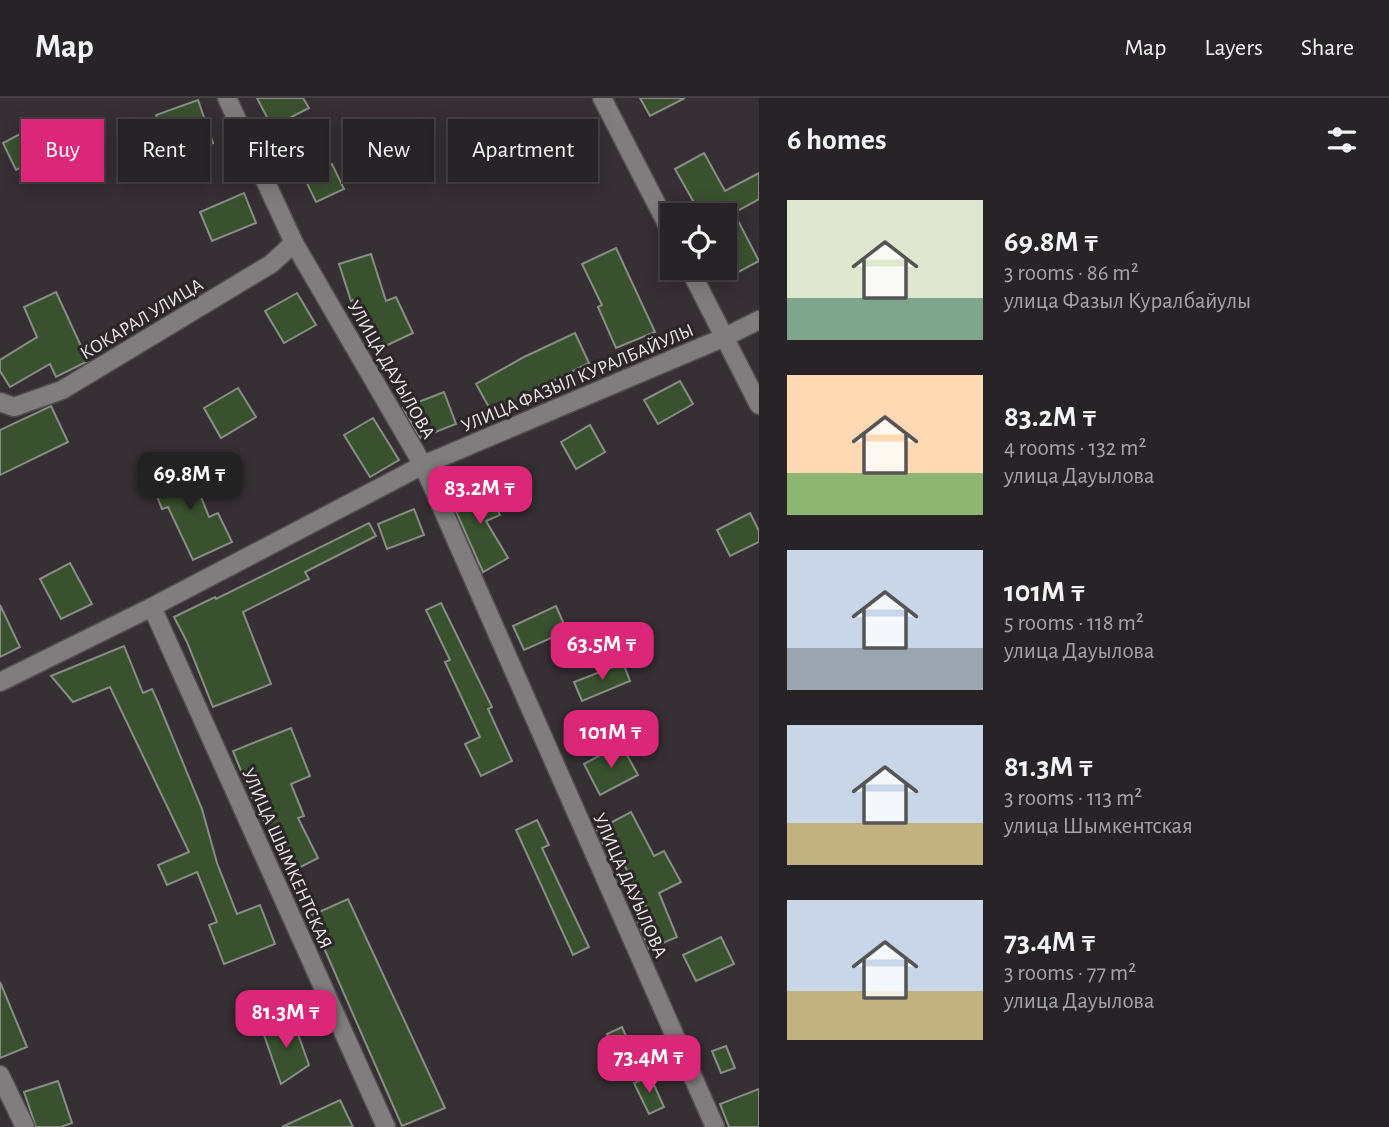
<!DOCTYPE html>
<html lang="en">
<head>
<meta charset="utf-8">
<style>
  :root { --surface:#282326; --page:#342f32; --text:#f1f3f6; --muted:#a5a4a7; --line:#444043; --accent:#db2777 }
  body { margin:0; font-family:"Alegreya Sans",sans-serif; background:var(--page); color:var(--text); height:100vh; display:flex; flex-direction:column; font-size:26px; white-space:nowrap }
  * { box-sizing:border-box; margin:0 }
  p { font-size:23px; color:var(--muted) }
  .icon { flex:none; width:38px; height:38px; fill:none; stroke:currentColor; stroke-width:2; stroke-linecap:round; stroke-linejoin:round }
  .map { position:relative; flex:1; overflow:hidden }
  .sheet { display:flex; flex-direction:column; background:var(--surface); width:630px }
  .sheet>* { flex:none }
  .banner { position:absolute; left:21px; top:21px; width:632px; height:63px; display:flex; gap:14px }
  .fabs { position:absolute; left:660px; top:105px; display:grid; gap:14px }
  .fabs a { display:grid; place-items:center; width:77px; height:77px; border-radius:0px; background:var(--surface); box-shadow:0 4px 18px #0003,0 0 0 2px var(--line); font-size:35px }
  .price { position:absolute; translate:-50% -60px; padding:0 16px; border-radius:14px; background:var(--accent); color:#fff; font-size:23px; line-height:46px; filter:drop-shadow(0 2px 4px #0008) }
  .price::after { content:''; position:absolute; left:50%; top:42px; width:21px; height:16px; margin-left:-10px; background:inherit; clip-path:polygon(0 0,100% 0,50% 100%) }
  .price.on { background:#222; color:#fff }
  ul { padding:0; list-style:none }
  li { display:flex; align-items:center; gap:21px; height:175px; padding:0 28px }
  li span { display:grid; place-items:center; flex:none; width:196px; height:140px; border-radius:0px; color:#555 }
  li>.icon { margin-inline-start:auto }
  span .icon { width:84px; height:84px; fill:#fffc; stroke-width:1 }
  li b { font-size:30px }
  h2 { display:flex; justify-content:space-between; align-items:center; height:84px; padding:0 28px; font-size:30px }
  .tag { padding:0 24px; border-radius:0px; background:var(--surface); box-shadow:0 4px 18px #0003,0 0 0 2px var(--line); font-size:24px; line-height:63px }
  .tag.on { background:var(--accent); color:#fff }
  header { display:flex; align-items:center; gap:42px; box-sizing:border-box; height:98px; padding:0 35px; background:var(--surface); border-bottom:2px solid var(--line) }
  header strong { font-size:33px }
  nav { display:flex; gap:38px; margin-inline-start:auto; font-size:24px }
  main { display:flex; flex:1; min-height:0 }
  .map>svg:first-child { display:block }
  .building { fill:#3a512f; stroke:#888d86; stroke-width:2 }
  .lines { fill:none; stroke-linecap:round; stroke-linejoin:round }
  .minor-casing { stroke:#534d50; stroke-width:21 }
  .minor { stroke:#817d7f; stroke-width:18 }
  .labels { text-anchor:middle; stroke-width:6; stroke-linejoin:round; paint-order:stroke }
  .street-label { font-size:19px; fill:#ece8ea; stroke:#2c2629 }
</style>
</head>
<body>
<header>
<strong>Map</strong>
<nav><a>Map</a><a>Layers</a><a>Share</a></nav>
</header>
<main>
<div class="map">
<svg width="759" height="1029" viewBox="0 0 759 1029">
  <rect width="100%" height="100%" fill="#362f33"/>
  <g class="building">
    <path d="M 257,0 L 303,0 L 309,10 L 272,29 Z"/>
    <path d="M 640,0 L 685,0 L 650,18 Z"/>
    <path d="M 198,2 L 213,45 L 170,59 L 156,17 Z"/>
    <path d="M 544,21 L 557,51 L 524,66 L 511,36 Z"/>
    <path d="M 37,27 L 51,55 L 16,72 L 3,45 Z"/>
    <path d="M 704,55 L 725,93 L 759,75 L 759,101 L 734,115 L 759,163 L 731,178 L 724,166 L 724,117 L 701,117 L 675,71 Z"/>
    <path d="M 332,66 L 344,91 L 316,104 L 304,79 Z"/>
    <path d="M 244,95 L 256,125 L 212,143 L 200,114 Z"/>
    <path d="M 616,150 L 655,234 L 616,250 L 598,209 L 602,207 L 582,166 Z"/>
    <path d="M 371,156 L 386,203 L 396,199 L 413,235 L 377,252 L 353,202 L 351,203 L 339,166 Z"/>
    <path d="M 56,194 L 88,263 L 56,279 L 50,266 L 10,289 L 0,273 L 0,262 L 37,239 L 24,209 Z"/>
    <path d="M 297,195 L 316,227 L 284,245 L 265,213 Z"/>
    <path d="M 575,235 L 589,265 L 541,289 L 544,293 L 495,320 L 476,286 L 524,259 Z"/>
    <path d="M 680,283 L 693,306 L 658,326 L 644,302 Z"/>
    <path d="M 238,290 L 256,319 L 221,340 L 204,310 Z"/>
    <path d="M 444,294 L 456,326 L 420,340 L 403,310 Z"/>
    <path d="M 51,308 L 68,344 L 0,377 L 0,332 Z"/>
    <path d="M 373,320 L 399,362 L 370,379 L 344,337 Z"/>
    <path d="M 590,327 L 605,354 L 576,371 L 561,344 Z"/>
    <path d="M 188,366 L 209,419 L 218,415 L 232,444 L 193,462 L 168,409 L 162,411 L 150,381 Z"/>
    <path d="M 487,387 L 500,417 L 486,423 L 508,460 L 483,474 L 451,402 Z"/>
    <path d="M 414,411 L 424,437 L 387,451 L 378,426 Z"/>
    <path d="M 750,415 L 759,433 L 759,444 L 730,458 L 717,432 Z"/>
    <path d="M 369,425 L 376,438 L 305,474 L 309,481 L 243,514 L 271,586 L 213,609 L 187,544 L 174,519 L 215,499 L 216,501 Z"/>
    <path d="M 70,465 L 92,506 L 61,521 L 40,481 Z"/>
    <path d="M 441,505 L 492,609 L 488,611 L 512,663 L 481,678 L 465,646 L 480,639 L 445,564 L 450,562 L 426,512 Z"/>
    <path d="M 0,507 L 20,549 L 0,559 Z"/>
    <path d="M 556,508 L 567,533 L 524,552 L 513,528 Z"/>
    <path d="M 124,548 L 143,595 L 152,591 L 158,604 L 202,711 L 217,765 L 237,816 L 260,807 L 275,846 L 224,866 L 209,827 L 217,824 L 197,774 L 167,787 L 158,767 L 189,754 L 110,589 L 73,604 L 51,578 Z"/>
    <path d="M 623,565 L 630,583 L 582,603 L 574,584 Z"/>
    <path d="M 291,630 L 310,678 L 291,686 L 304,718 L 298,720 L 318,760 L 291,774 L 252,700 L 233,653 Z"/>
    <path d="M 621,646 L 638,677 L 600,697 L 584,666 Z"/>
    <path d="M 631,714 L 654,758 L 664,753 L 681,784 L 659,795 L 677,839 L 649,851 L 636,819 L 649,814 L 620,759 L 611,764 L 597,732 Z"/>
    <path d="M 537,722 L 549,747 L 542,750 L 589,849 L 573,857 L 516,732 Z"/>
    <path d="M 348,801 L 445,1010 L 402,1028 L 310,818 Z"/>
    <path d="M 721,839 L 734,866 L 696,883 L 683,857 Z"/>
    <path d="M 0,884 L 27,949 L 0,960 Z"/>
    <path d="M 292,919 L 309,967 L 281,986 L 264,937 Z"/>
    <path d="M 622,929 L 634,956 L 620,963 L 607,936 Z"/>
    <path d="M 726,948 L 735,970 L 721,975 L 712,953 Z"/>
    <path d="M 650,978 L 664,1009 L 649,1016 L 634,985 Z"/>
    <path d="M 58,983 L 72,1025 L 61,1029 L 36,1029 L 24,994 Z"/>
    <path d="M 759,991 L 759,1029 L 729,1029 L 720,1006 Z"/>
    <path d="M 340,1002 L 353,1029 L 282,1029 Z"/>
  </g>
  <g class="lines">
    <defs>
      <g id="minor">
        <path d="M 227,0 L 294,145 L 423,367 L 715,1029"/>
        <path d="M 602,0 L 672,136"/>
        <path d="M 689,170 L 759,307"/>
        <path d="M 0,304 L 14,309 L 62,292 L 271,166 L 294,145"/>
        <path d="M 152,509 L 386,1029"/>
        <path d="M 0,584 L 152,509 L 423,367 L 725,239 L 759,222"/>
        <path d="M 0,977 L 25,1029"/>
      </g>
    </defs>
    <use href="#minor" class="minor-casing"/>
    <use href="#minor" class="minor"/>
  </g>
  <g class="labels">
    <g class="street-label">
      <text transform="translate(141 220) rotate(-31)" y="7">КОКАРАЛ УЛИЦА</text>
      <text transform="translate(392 271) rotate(60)" y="7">УЛИЦА ДАУЫЛОВА</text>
      <text transform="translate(577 279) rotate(-23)" y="7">УЛИЦА ФАЗЫЛ КУРАЛБАЙУЛЫ</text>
      <text transform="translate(288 760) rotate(66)" y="7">УЛИЦА ШЫМКЕНТСКАЯ</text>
      <text transform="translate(631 787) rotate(66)" y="7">УЛИЦА ДАУЫЛОВА</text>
    </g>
  </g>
</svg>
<div class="fabs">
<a><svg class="icon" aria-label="locate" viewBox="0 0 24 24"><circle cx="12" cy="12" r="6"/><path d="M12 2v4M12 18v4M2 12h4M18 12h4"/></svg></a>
</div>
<b class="price on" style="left:190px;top:414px">69.8M ₸</b>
<b class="price" style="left:480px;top:428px">83.2M ₸</b>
<b class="price" style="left:602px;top:584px">63.5M ₸</b>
<b class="price" style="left:611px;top:672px">101M ₸</b>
<b class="price" style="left:286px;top:952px">81.3M ₸</b>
<b class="price" style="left:649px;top:997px">73.4M ₸</b>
<div class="banner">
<a class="tag on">Buy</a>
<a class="tag">Rent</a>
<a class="tag">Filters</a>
<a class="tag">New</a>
<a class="tag">Apartment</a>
</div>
</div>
<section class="sheet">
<h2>6 homes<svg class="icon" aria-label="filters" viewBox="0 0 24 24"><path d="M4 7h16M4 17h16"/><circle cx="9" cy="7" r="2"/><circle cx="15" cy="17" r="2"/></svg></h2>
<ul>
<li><span style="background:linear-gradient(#dfe7d0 70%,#7fa58c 0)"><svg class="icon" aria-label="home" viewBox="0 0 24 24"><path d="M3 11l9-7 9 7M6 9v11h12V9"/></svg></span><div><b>69.8M ₸</b><p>3 rooms · 86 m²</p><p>улица Фазыл Куралбайулы</p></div></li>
<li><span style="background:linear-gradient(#ffd9b3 70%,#8fb573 0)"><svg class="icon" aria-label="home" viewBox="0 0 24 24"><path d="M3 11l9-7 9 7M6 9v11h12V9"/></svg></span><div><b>83.2M ₸</b><p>4 rooms · 132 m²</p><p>улица Дауылова</p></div></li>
<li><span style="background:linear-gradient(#c9d6e8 70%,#9aa5b1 0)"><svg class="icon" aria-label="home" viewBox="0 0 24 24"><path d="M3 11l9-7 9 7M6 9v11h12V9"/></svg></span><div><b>101M ₸</b><p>5 rooms · 118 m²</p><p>улица Дауылова</p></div></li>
<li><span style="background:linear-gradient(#c9d6e8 70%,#c2b280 0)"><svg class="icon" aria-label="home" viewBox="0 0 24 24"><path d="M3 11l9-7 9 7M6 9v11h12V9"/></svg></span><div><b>81.3M ₸</b><p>3 rooms · 113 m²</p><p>улица Шымкентская</p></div></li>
<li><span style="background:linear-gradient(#c9d6e8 65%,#c2b280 0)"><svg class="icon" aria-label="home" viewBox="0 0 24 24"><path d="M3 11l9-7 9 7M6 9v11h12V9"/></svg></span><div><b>73.4M ₸</b><p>3 rooms · 77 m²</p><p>улица Дауылова</p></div></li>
</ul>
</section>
</main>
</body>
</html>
